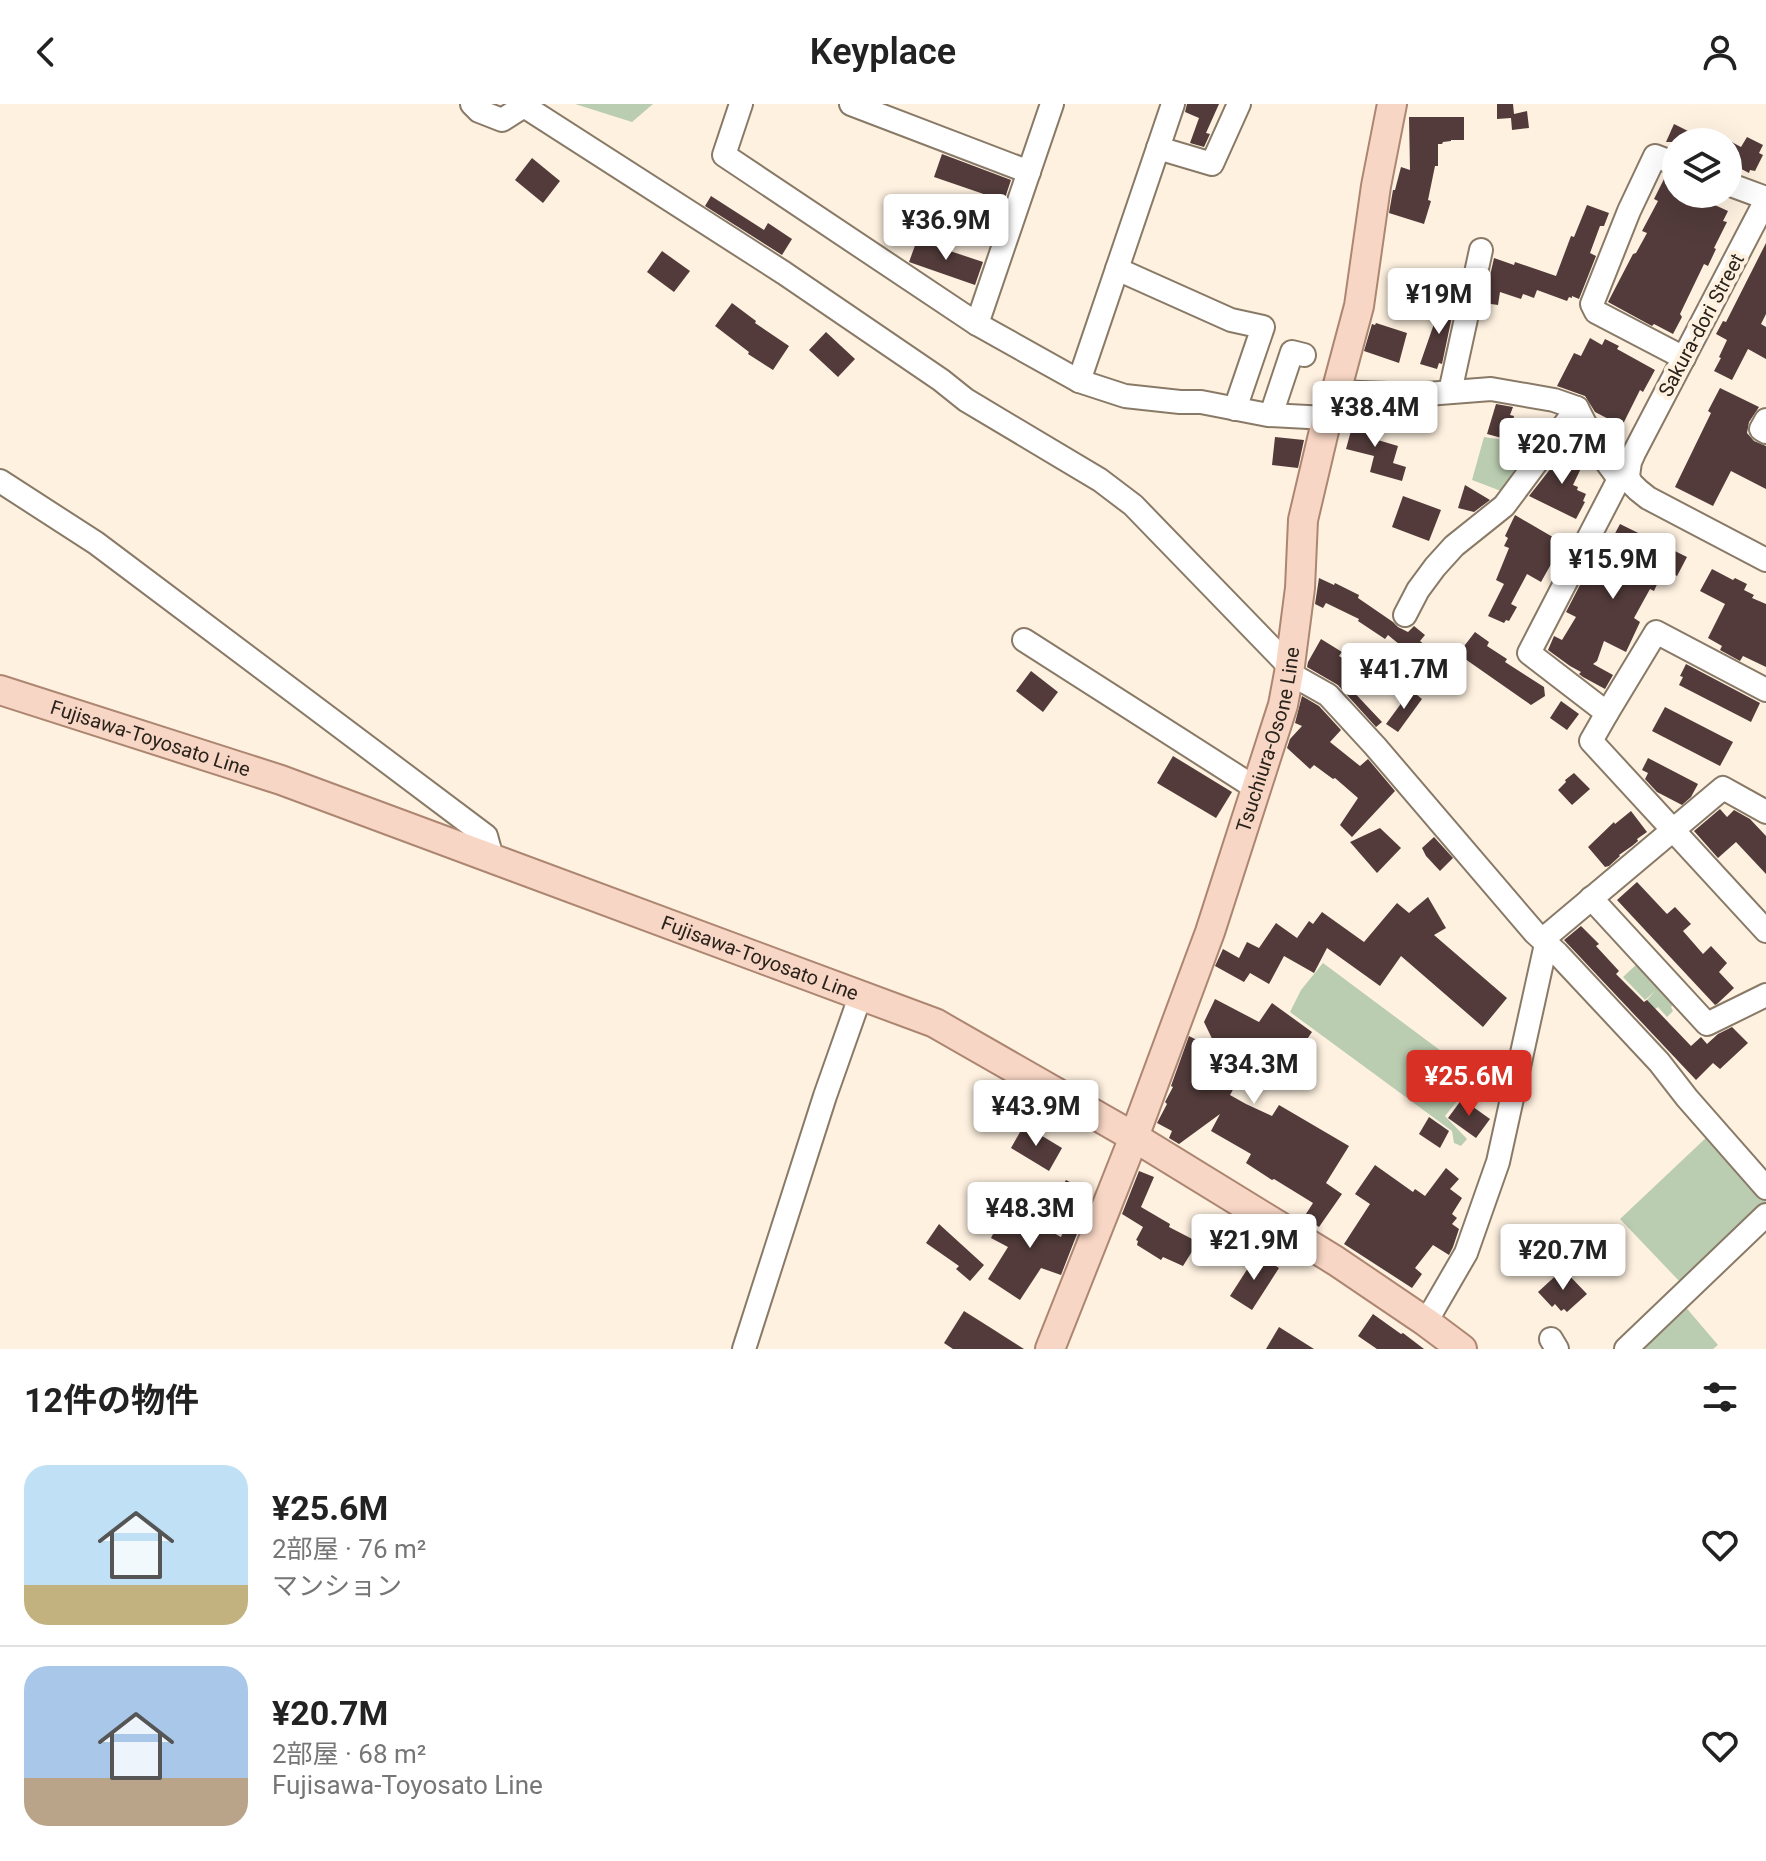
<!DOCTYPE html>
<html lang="ja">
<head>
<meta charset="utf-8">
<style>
  :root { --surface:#fff; --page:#f6f6f6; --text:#222; --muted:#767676; --line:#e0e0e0; --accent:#d93025 }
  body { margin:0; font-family:Roboto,"Noto Sans JP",sans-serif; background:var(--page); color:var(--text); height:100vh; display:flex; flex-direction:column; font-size:30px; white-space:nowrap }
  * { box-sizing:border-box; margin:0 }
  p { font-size:26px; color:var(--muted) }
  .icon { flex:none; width:44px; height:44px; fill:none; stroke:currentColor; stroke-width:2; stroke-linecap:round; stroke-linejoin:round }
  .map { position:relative; height:1245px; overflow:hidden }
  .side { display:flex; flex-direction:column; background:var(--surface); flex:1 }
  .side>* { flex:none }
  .controls { position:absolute; left:1662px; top:24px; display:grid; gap:16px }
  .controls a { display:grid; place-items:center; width:80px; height:80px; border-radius:50%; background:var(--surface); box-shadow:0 8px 32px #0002; font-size:40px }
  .price { position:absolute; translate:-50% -68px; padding:0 18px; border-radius:8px; background:#fff; color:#222; font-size:26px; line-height:52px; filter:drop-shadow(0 2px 4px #0008) }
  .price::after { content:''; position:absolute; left:50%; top:48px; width:24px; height:18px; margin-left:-12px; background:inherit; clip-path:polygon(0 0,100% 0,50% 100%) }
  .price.active { background:var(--accent); color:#fff }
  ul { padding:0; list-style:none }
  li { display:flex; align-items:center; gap:24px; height:200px; padding:0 24px }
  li+li { border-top:2px solid var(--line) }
  li span { display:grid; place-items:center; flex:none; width:224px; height:160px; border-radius:24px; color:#555 }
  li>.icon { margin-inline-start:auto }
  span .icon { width:96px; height:96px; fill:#fffc; stroke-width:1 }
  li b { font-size:34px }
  h2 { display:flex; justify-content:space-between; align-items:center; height:96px; padding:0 24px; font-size:34px }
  header { display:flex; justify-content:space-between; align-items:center; height:104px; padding:0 24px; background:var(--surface); font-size:36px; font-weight:600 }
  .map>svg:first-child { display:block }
  .green { fill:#bacdb1 }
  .building { fill:#523b3a }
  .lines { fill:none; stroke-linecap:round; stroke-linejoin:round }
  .minor-casing { stroke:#897a67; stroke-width:26 }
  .major-casing { stroke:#ac8671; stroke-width:32 }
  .minor { stroke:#fff; stroke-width:22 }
  .major { stroke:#f8d6c5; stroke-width:28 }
  .labels { text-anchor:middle; stroke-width:8; stroke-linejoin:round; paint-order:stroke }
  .street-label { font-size:20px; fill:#29231b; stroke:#fef1e0 }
</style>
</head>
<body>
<header><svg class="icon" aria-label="back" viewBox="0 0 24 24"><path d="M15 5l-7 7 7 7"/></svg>Keyplace<svg class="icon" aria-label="person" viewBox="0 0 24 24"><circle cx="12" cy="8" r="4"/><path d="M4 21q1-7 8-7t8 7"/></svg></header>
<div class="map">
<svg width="1766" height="1245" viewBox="0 0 1766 1245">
  <rect width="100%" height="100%" fill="#fef1e0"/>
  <g class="green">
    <path d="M 575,0 L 653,0 L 632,18 Z"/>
    <path d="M 1514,321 L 1539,325 L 1540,331 L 1501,387 L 1472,376 L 1484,333 L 1504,336 L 1508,325 L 1511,326 Z"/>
    <path d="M 1323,859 L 1484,979 L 1462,991 L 1445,1012 L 1467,1035 L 1461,1042 L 1454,1039 L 1452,1027 L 1290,908 L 1301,886 Z"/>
    <path d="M 1638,859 L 1675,899 L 1671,903 L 1673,907 L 1667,913 L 1658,903 L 1655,905 L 1644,899 L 1655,887 L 1645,896 L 1623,873 Z"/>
    <path d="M 1709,1031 L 1766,1096 L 1765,1103 L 1682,1180 L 1620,1115 Z"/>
    <path d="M 1683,1200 L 1718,1241 L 1713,1245 L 1636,1245 Z"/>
  </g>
  <g class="building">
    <path d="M 1187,0 L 1219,0 L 1206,29 L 1210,30 L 1204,43 L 1190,39 L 1199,14 L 1185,8 Z"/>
    <path d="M 1497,0 L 1513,0 L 1514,10 L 1527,7 L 1529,24 L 1512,26 L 1511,14 L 1497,15 Z"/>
    <path d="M 1409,13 L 1464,13 L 1464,36 L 1451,36 L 1451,37 L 1443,38 L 1442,40 L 1438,40 L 1438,62 L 1435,62 L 1428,96 L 1431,97 L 1424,120 L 1389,109 L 1393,86 L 1395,86 L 1401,63 L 1410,66 Z"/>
    <path d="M 1674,20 L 1710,38 L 1666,38 Z"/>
    <path d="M 1747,33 L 1763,41 L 1759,49 L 1763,51 L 1755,67 L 1750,66 L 1749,69 L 1728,58 L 1728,36 L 1741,43 Z"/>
    <path d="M 942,50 L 1011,76 L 1004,97 L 934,73 Z"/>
    <path d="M 532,54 L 560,77 L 543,99 L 515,76 Z"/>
    <path d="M 1664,75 L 1676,81 L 1676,90 L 1710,90 L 1706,97 L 1728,107 L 1723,117 L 1727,118 L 1714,144 L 1716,145 L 1708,162 L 1704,160 L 1680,210 L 1682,213 L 1673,230 L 1654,220 L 1652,222 L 1608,198 L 1633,150 L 1636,149 L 1647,129 L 1642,127 L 1658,97 L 1654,95 Z"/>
    <path d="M 711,92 L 764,126 L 768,119 L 792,135 L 782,151 L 705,102 Z"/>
    <path d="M 1587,101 L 1609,109 L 1604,122 L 1600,122 L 1590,149 L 1596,152 L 1579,195 L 1572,192 L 1572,194 L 1569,193 L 1567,197 L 1537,186 L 1534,194 L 1523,190 L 1521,195 L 1500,188 L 1498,201 L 1484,199 L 1494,154 L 1514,161 L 1515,158 L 1556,172 L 1571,132 L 1574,133 Z"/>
    <path d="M 917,136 L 983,158 L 975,181 L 909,158 Z"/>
    <path d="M 1766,139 L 1766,210 L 1761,220 L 1766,223 L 1766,255 L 1748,245 L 1732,276 L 1714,267 L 1721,254 L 1719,253 L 1727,236 L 1716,230 L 1723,217 L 1726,218 Z"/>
    <path d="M 662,147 L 690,167 L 674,188 L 647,168 Z"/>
    <path d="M 1443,194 L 1455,198 L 1442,260 L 1439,259 L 1437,265 L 1420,260 Z"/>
    <path d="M 732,199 L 756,217 L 755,219 L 789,242 L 773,266 L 748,250 L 749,248 L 715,222 Z"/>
    <path d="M 1376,219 L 1407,229 L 1399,259 L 1364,247 L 1372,220 L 1375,221 Z"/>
    <path d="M 826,228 L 855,255 L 838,273 L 809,246 Z"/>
    <path d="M 1590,234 L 1602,241 L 1605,235 L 1619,242 L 1617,245 L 1655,266 L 1643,288 L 1640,286 L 1622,322 L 1595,308 L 1585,292 L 1557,282 L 1574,249 L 1581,252 Z"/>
    <path d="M 1720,284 L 1759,303 L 1749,318 L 1747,329 L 1754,337 L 1766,342 L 1766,385 L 1731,367 L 1713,402 L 1675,383 L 1711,309 L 1708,307 Z"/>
    <path d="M 1496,300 L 1513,303 L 1510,311 L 1514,312 L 1511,324 L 1505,323 L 1502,334 L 1487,330 Z"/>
    <path d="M 1355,312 L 1376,318 L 1371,334 L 1398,342 L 1393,359 L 1406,363 L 1402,377 L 1370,368 L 1374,352 L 1346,345 Z"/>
    <path d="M 1275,333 L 1304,336 L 1298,364 L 1272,361 Z"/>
    <path d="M 1566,345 L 1585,356 L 1573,381 L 1578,383 L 1577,386 L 1586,390 L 1583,397 L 1585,398 L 1576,415 L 1529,392 Z"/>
    <path d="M 1465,381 L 1490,396 L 1474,408 L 1458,404 Z"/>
    <path d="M 1403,392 L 1441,406 L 1429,437 L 1392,423 Z"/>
    <path d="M 1515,411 L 1563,439 L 1541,478 L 1527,470 L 1511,500 L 1517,503 L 1509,517 L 1506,516 L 1504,519 L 1488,512 L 1504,480 L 1496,476 L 1509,444 L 1504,442 L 1508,434 L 1505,432 Z"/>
    <path d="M 1620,420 L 1687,453 L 1677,472 L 1664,465 L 1654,487 L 1650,485 L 1634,514 L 1640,518 L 1626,548 L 1604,537 L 1597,557 L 1593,560 L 1613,571 L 1605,585 L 1583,573 L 1579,570 L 1581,568 L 1570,562 L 1548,546 L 1554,532 L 1562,536 L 1576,513 L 1566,508 L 1592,458 L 1597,461 L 1601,456 Z"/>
    <path d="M 1712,465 L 1733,476 L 1735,474 L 1747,480 L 1744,486 L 1754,491 L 1752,494 L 1766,500 L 1766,563 L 1743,552 L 1740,557 L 1720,546 L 1722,542 L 1708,534 L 1725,500 L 1700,487 Z"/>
    <path d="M 1319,474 L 1334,481 L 1335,479 L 1359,491 L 1358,494 L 1393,518 L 1398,523 L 1408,528 L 1414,522 L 1425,531 L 1420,537 L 1444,557 L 1420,588 L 1396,568 L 1411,550 L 1388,531 L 1385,535 L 1358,517 L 1359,515 L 1326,499 L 1323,504 L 1315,500 Z"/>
    <path d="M 1475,528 L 1489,538 L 1487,542 L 1507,555 L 1505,558 L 1544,583 L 1545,592 L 1531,601 L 1458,550 Z"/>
    <path d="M 1321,535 L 1342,548 L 1339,552 L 1359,564 L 1348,582 L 1382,618 L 1376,623 L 1338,581 L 1307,563 L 1308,558 Z"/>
    <path d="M 1686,560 L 1760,599 L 1751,618 L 1679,581 L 1683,573 L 1680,572 Z"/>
    <path d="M 1031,567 L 1058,588 L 1043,608 L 1016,587 Z"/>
    <path d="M 1411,586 L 1422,595 L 1398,628 L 1386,620 Z"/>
    <path d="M 1302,592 L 1319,602 L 1341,626 L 1330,638 L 1360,662 L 1368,655 L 1395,687 L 1352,733 L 1340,721 L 1358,694 L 1335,674 L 1333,675 L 1314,661 L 1310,665 L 1287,644 L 1290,635 L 1302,622 L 1295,619 Z"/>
    <path d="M 1561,597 L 1579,610 L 1567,626 L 1550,614 Z"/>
    <path d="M 1665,603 L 1733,638 L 1720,662 L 1652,627 Z"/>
    <path d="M 1173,652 L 1232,688 L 1216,714 L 1157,679 Z"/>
    <path d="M 1648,654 L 1698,680 L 1691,693 L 1682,701 L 1657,688 L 1645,675 L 1648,669 L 1642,666 Z"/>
    <path d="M 1574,669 L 1590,685 L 1572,701 L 1558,686 L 1566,678 L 1565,676 Z"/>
    <path d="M 1720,705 L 1727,713 L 1734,706 L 1750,715 L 1766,732 L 1766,770 L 1736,738 L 1718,754 L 1694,727 Z"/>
    <path d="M 1631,707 L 1647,728 L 1637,735 L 1638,737 L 1632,742 L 1619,751 L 1620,752 L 1609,762 L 1605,763 L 1588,743 L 1614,718 L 1615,720 Z"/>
    <path d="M 1380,724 L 1401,744 L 1377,769 L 1350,738 Z"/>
    <path d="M 1434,733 L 1453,754 L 1440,767 L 1426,752 L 1422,744 Z"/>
    <path d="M 1637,778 L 1667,810 L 1675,803 L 1691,820 L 1683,827 L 1703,850 L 1711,842 L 1727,859 L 1719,868 L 1734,884 L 1717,900 L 1715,901 L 1617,796 Z"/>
    <path d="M 1428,793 L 1446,824 L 1434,831 L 1507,894 L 1483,923 L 1401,852 L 1380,882 L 1327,844 L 1314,869 L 1284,852 L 1269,880 L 1250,869 L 1244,878 L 1215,862 L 1223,845 L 1239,854 L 1247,838 L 1259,844 L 1276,819 L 1297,834 L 1309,817 L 1313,820 L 1322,808 L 1364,838 L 1397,799 L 1409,809 Z"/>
    <path d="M 1581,822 L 1599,840 L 1596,842 L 1619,867 L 1616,870 L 1644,898 L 1647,896 L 1691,942 L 1701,933 L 1707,940 L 1718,930 L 1732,923 L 1748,939 L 1720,965 L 1713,959 L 1696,976 L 1564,836 Z"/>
    <path d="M 1215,895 L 1259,918 L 1272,899 L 1312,928 L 1301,944 L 1295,940 L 1277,967 L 1240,942 L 1228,945 L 1215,972 L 1235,982 L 1230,991 L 1246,1000 L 1272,1012 L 1279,1001 L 1349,1042 L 1326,1079 L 1342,1090 L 1319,1123 L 1304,1113 L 1313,1099 L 1274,1075 L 1272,1076 L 1246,1059 L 1251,1050 L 1211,1027 L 1220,1010 L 1179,1040 L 1169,1034 L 1172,1027 L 1157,1019 L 1167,1000 L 1165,998 L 1173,983 L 1171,982 L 1189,932 L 1218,947 L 1204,918 Z"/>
    <path d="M 1462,995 L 1490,1015 L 1476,1034 L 1448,1014 Z"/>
    <path d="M 1429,1013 L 1449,1027 L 1440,1044 L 1419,1030 Z"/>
    <path d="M 1024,1021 L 1062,1044 L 1049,1067 L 1011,1044 Z"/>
    <path d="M 1375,1061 L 1413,1088 L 1415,1085 L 1425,1092 L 1446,1064 L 1459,1075 L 1450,1085 L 1462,1094 L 1452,1110 L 1457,1114 L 1452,1120 L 1459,1125 L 1453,1143 L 1449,1151 L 1433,1141 L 1415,1164 L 1422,1170 L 1412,1184 L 1344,1140 L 1370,1100 L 1355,1090 Z"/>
    <path d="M 1139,1067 L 1154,1073 L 1141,1103 L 1170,1120 L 1169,1123 L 1198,1138 L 1183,1162 L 1163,1153 L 1161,1156 L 1137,1141 L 1138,1137 L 1136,1136 L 1143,1123 L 1122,1110 Z"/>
    <path d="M 1066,1076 L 1089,1088 L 1077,1107 L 1055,1095 Z"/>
    <path d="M 1006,1102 L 1061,1133 L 1071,1108 L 1084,1112 L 1061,1171 L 1041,1164 L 1020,1196 L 988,1175 L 1008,1143 L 991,1134 L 996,1124 L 995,1122 Z"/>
    <path d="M 939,1120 L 984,1161 L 970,1177 L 956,1165 L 959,1162 L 926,1139 Z"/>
    <path d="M 1257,1150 L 1279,1164 L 1252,1206 L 1230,1192 Z"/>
    <path d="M 1563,1165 L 1587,1190 L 1567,1208 L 1564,1205 L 1561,1207 L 1555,1200 L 1552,1203 L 1538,1188 Z"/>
    <path d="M 964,1207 L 991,1224 L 1024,1245 L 953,1245 L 944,1239 Z"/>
    <path d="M 1373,1210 L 1401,1230 L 1403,1229 L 1424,1245 L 1377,1245 L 1358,1232 Z"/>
    <path d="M 1279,1223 L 1314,1245 L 1266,1245 Z"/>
  </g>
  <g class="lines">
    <defs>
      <g id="minor">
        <path d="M 472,0 L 479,7 L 502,16 L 524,2 L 784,169 L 941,276 L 966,296 L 1100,376 L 1133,401 L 1290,563"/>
        <path d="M 741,0 L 724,51 L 977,220 L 1079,277 L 1125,292 L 1180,298 L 1201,298 L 1268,311 L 1327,314"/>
        <path d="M 851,0 L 1029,68"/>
        <path d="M 1158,44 L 1212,60 L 1239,0"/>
        <path d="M 1676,60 L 1655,52 L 1629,107 L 1592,200 L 1596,208 L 1684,254"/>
        <path d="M 1728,80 L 1766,94"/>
        <path d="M 1766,96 L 1634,349 L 1630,358 L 1628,372 L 1631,379 L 1638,386 L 1648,394 L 1766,456"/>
        <path d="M 1117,165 L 1231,216 L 1263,223 L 1235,305"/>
        <path d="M 977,220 L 1052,0"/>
        <path d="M 1079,277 L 1173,0"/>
        <path d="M 1336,288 L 1414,291 L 1491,285 L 1554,296 L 1577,304 L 1600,349 L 1619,375"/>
        <path d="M 1450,288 L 1481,146"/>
        <path d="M 1271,311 L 1292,248 L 1304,251"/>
        <path d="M 1766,316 L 1761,325 L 1766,328"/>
        <path d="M 1628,372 L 1619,375 L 1529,549 L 1607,609 L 1591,637 L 1766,827"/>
        <path d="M 0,377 L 96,439 L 486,732 L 492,754"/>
        <path d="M 1405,511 L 1418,486 L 1435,463 L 1454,442 L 1504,402 L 1577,304"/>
        <path d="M 1024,536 L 1257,685"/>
        <path d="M 1289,569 L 1328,591 L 1375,642 L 1535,829 L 1557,849 L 1659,958 L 1687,994 L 1766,1084"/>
        <path d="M 1607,609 L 1656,528 L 1766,586"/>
        <path d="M 1591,794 L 1707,920 L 1766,891"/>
        <path d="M 1426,1218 L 1466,1149 L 1498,1058 L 1548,831 L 1723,684 L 1766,708"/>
        <path d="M 1551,1235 L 1557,1245"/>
        <path d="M 744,1245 L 825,992 L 861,890"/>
        <path d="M 1626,1245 L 1766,1111"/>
      </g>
      <g id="major">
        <path id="s1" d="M 0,586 L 281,676 L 935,919 L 1134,1033 L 1336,1157 L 1426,1218 L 1462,1245"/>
        <path id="s2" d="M 1050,1245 L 1134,1033 L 1210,828 L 1283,601 L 1289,569 L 1300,484 L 1303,416 L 1327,314 L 1336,288 L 1359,202 L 1376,82 L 1392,0"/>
      </g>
    </defs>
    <use href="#minor" class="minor-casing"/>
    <use href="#major" class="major-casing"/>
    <use href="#minor" class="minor"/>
    <use href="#major" class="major"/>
  </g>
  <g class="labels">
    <g class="street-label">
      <text transform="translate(1701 221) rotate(-62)" y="7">Sakura-dori Street</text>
      <text dy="7" stroke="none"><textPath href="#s1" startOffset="158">Fujisawa-Toyosato Line</textPath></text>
      <text dy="7" stroke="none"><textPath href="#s2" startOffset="648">Tsuchiura-Osone Line</textPath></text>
      <text dy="7" stroke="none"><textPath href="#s1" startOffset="806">Fujisawa-Toyosato Line</textPath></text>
    </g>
  </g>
</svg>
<div class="controls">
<a><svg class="icon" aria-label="layers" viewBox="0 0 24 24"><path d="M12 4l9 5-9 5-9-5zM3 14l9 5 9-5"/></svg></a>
</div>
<b class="price" style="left:946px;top:158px">¥36.9M</b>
<b class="price" style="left:1439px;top:232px">¥19M</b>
<b class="price" style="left:1375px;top:345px">¥38.4M</b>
<b class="price" style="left:1562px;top:382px">¥20.7M</b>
<b class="price" style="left:1613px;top:497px">¥15.9M</b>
<b class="price" style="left:1404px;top:607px">¥41.7M</b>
<b class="price" style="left:1254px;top:1002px">¥34.3M</b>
<b class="price active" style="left:1469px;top:1014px">¥25.6M</b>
<b class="price" style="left:1036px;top:1044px">¥43.9M</b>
<b class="price" style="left:1030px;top:1146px">¥48.3M</b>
<b class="price" style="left:1254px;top:1178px">¥21.9M</b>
<b class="price" style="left:1563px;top:1188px">¥20.7M</b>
</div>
<section class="side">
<h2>12件の物件<svg class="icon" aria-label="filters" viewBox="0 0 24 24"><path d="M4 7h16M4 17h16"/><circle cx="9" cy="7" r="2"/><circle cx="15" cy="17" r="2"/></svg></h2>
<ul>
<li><span style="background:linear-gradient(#bfe0f5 75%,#c2b280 0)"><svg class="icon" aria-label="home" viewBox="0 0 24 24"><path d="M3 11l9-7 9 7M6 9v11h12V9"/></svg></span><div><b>¥25.6M</b><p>2部屋 · 76 m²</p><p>マンション</p></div><svg class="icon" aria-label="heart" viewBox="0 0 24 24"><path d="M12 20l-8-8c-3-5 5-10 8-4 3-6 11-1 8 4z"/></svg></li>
<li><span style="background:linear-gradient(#a9c7e8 70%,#b9a48a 0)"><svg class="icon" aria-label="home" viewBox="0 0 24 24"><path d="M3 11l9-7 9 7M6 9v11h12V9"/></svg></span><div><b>¥20.7M</b><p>2部屋 · 68 m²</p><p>Fujisawa-Toyosato Line</p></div><svg class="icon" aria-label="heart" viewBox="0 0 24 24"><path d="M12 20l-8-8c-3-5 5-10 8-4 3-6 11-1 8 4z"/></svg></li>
</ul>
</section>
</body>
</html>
